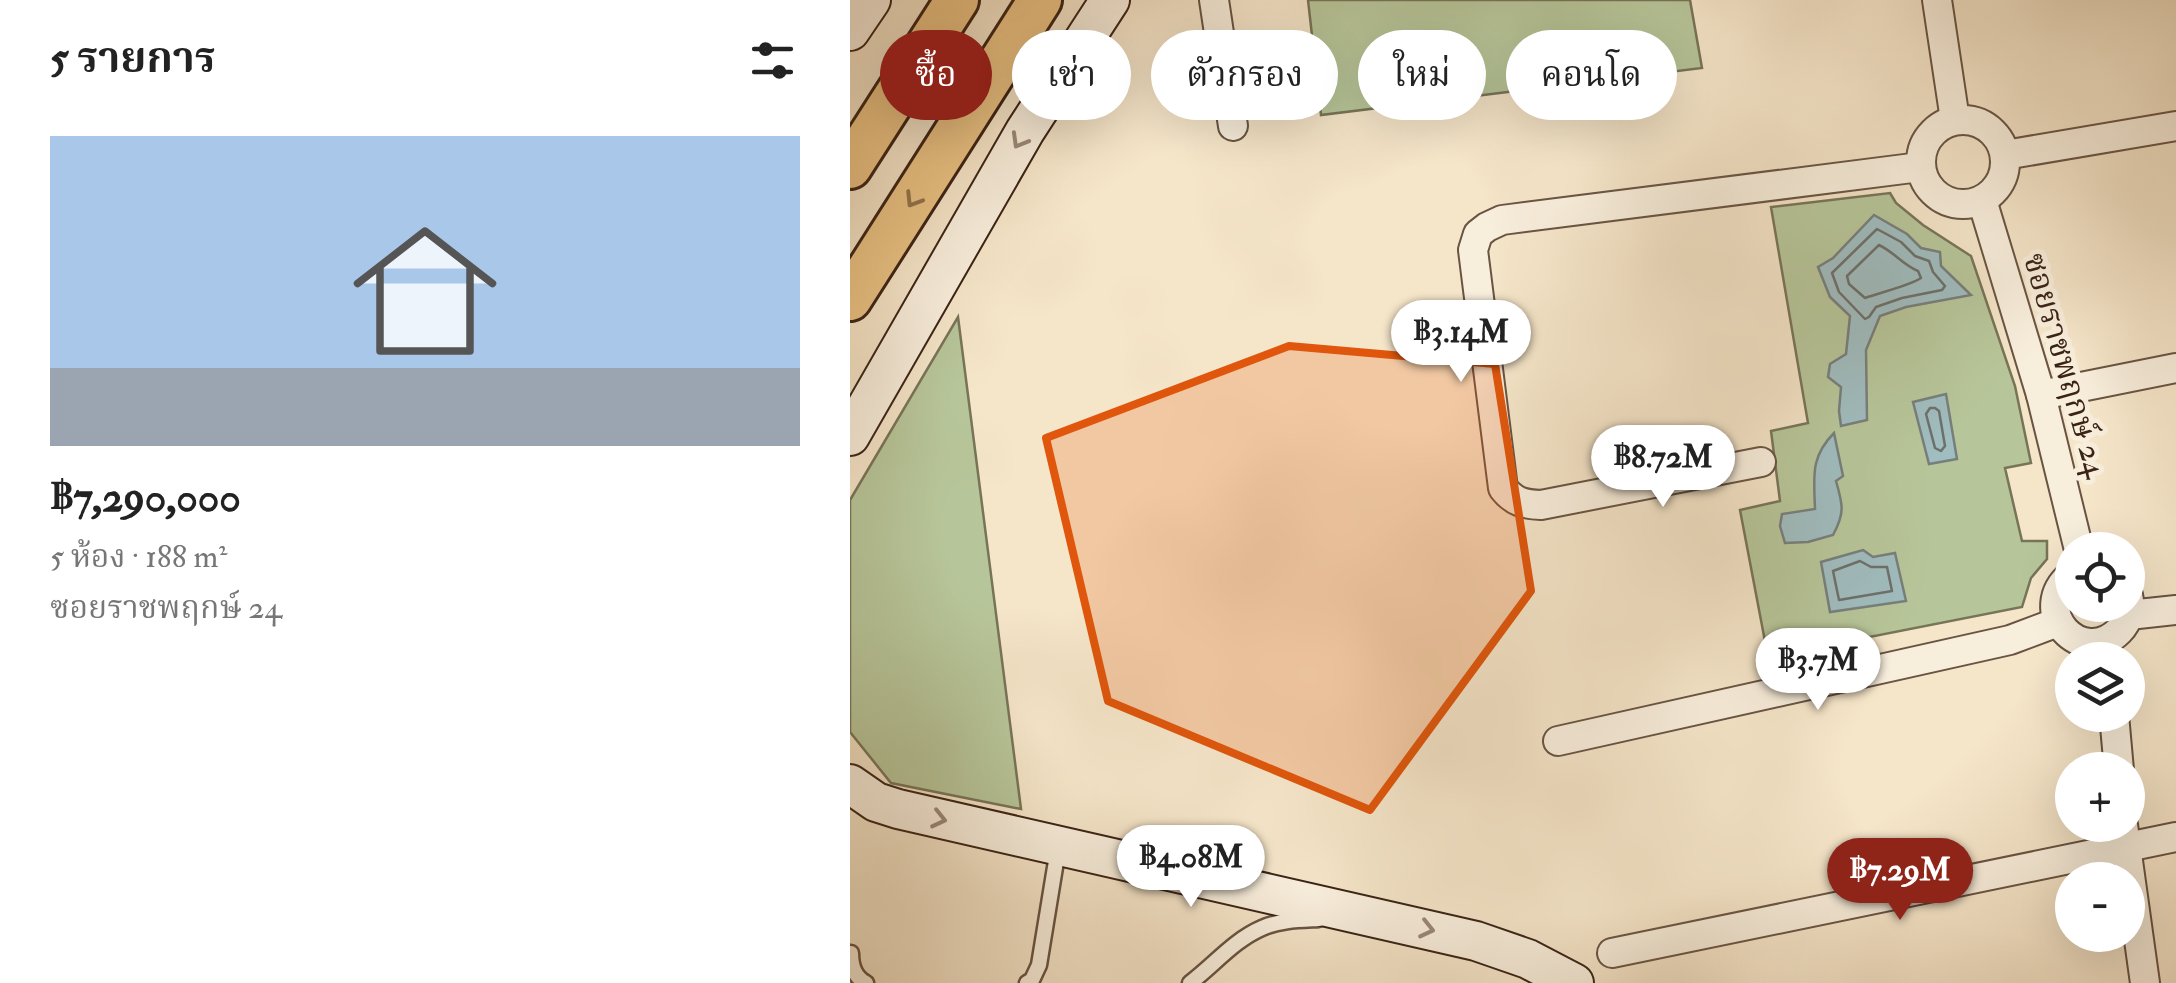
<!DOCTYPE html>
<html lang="th">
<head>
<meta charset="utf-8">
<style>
  :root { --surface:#fff; --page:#f2f2f2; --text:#222; --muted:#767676; --line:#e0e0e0; --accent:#8f2418 }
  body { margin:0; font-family:"IM FELL Double Pica","Noto Serif Thai",serif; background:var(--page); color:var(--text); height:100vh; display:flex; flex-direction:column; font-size:38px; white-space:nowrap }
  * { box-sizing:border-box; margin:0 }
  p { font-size:32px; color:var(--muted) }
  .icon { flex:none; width:55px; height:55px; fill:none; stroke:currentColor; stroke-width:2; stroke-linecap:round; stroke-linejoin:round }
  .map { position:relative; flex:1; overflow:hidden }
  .drawer { display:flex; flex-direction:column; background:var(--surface); width:850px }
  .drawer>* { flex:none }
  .hud { position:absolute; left:30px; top:30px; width:950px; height:90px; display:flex; gap:20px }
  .controls { position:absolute; left:1205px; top:532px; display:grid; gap:20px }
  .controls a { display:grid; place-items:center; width:90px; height:90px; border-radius:50%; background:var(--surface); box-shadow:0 10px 40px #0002; font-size:50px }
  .price { position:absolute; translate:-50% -85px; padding:0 22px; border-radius:35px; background:#fff; color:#222; font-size:32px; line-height:65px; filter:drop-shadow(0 2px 5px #0008) }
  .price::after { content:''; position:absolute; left:50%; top:60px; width:30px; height:22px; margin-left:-15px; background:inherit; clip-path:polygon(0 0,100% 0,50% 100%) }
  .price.selected { background:var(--accent); color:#fff }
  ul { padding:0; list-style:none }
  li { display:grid; align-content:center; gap:20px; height:530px; padding:0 50px }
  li+li { border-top:2px solid var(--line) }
  li span { display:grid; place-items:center; height:310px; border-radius:0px; color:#555 }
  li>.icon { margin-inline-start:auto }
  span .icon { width:180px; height:180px; fill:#fffc; stroke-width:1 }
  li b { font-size:42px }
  h2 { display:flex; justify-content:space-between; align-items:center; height:120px; padding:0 50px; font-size:42px }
  .pill { padding:0 35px; border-radius:45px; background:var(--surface); box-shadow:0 10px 40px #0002; font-size:35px; line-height:90px }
  .pill.selected { background:var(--accent); color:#fff }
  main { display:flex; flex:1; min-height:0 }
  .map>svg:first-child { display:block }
  .green { fill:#b7c69a; stroke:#787458; stroke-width:2.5 }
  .water { fill:#a0bdc0; stroke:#777f7c; stroke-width:2.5 }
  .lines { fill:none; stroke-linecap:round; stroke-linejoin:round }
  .shore { stroke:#6d706b; stroke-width:2.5 }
  .lane-casing { stroke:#695443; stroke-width:19 }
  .street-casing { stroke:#695443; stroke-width:32 }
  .secondary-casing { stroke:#3a2316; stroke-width:42 }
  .primary-casing { stroke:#3a2316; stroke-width:48 }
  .lane { stroke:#f8eedc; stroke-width:14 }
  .street { stroke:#f8eedc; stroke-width:28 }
  .secondary { stroke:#f8eedc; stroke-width:38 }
  .primary { stroke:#eac284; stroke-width:42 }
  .oneway { stroke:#998879 }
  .oneway2 { stroke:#92724d }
  .marked { fill:#df560c; fill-opacity:0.2; stroke:#df560c; stroke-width:8; stroke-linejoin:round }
  .labels { text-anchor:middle; stroke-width:10; stroke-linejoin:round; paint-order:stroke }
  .street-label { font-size:32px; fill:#3a2316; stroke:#f8eedc }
</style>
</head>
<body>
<main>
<section class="drawer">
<h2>5 รายการ<svg class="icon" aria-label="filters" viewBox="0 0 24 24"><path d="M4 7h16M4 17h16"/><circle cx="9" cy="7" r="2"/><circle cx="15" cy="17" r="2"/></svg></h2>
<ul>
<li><span style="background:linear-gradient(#a9c7e8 75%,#9aa5b1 0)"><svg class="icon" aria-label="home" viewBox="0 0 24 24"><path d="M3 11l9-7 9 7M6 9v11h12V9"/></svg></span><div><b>฿7,290,000</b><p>5 ห้อง · 188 m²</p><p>ซอยราชพฤกษ์ 24</p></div></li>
</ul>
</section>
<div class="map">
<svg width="1326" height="983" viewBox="0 0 1326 983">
  <rect width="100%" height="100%" fill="#f5e5c9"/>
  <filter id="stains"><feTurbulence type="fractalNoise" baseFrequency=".002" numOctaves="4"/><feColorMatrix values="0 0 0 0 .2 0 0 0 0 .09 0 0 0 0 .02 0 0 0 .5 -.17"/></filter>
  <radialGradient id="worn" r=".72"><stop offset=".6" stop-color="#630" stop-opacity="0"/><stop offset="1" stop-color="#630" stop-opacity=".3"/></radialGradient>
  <g class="green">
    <path d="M 458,0 L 840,0 L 852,68 L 471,115 Z"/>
    <path d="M 1040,193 L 1046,203 L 1073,225 L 1121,256 L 1165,386 L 1181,463 L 1155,468 L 1172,541 L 1197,541 L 1197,559 L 1181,578 L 1172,607 L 918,657 L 890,510 L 930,501 L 921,431 L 958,423 L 921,207 Z"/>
    <path d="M 108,317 L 171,809 L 41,783 L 0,732 L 0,500 Z"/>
  </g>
  <g class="water">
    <path d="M 1024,215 L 1057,234 L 1071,248 L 1090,252 L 1091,266 L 1121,295 L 1056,307 L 1030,316 L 1016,350 L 1017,420 L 991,426 L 989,411 L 991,387 L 978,377 L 980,364 L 996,354 L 1000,316 L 980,297 L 968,267 L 983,258 Z"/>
    <path d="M 1096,394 L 1107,459 L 1079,464 L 1063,402 Z"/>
    <path d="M 984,433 L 993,476 L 986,481 C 993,505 995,513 983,535 L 958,542 L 935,543 L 930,526 L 932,514 L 965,509 C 964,477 960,457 984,433 Z"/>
    <path d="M 1013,550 L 1023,557 L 1045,553 L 1056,601 L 980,612 L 971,562 Z"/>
  </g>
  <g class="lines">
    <g class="shore">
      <path d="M 1027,229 L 1051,242 L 1065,256 L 1079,261 L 1083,272 L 1095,286 L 1092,290 L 1052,298 L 1026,307 L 1019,317 L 1015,319 L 989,292 L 982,273 Z"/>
      <path d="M 1029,245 C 1044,252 1053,265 1068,271 L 1071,278 C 1061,285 1029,293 1015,298 L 999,284 L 997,276 Z"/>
      <path d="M 1080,408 L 1085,408 L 1089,411 L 1095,446 L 1091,451 L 1085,448 L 1076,414 Z"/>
      <path d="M 1010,561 L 1021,567 L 1037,567 L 1042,591 L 989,600 L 983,571 Z"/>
    </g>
    <defs>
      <g id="lane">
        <path d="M 1,953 C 1,965 4,977 16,983"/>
        <path d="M 177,983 L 182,980 L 189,965 L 208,849"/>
        <path d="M 340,983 C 364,965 384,940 412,928 C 430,920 450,920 469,919"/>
      </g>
      <g id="street">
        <path d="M 364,0 L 383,126"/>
        <path d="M 1087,0 L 1105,120"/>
        <circle cx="1113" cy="162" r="42"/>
        <path d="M 1155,155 L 1326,126"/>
        <path d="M 1132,200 L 1191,395 L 1229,550"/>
        <path d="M 1191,395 L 1326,368"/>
        <path d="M 911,462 L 691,505 C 673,504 664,502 653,488 L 623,250 L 628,234 L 637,227 L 652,220 L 1070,167"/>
        <path d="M 1222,574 C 1177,611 1232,668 1269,631 C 1279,621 1281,608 1278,595"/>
        <path d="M 1279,615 L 1326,610"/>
        <path d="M 1264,715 L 1269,770"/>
        <path d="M 708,741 L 1160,640 L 1208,622"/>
        <path d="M 1273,825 L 1295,983"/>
        <path d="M 762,953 L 1326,837"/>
      </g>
      <g id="secondary">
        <path d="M 0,31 L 21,0"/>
        <path d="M 0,436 L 175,131 L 260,0"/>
        <path d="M 0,784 L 26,802 L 48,809 L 626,941 L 678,959 L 724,983"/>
      </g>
      <g id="primary">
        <path d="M 0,167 L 107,0"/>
        <path d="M 0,299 L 190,0"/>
      </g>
    </defs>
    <use href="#lane" class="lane-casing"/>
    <use href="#street" class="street-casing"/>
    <use href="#secondary" class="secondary-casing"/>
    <use href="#primary" class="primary-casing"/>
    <use href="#lane" class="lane"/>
    <use href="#street" class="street"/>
    <use href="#secondary" class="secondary"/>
    <use href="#primary" class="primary"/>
  </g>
  <defs><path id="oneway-chevron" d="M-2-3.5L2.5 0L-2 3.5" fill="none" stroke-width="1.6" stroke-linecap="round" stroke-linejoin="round" transform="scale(2.5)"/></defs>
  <g class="oneway">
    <use href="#oneway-chevron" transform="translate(169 141) rotate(120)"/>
    <use href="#oneway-chevron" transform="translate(89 819) rotate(13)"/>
    <use href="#oneway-chevron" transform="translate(577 929) rotate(13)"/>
  </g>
  <use class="oneway2" href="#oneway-chevron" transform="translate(63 200) rotate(122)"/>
  <path class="marked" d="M 439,346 L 645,364 L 681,591 L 520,810 L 258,701 L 196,438 Z"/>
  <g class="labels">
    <g class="street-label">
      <text transform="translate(1216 365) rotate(74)" y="11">ซอยราชพฤกษ์ 24</text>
    </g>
  </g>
  <rect width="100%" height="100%" filter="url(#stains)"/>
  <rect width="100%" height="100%" fill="url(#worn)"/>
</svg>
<div class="controls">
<a><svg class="icon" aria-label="locate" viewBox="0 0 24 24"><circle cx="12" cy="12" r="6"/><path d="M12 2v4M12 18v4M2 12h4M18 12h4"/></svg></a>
<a><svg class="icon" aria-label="layers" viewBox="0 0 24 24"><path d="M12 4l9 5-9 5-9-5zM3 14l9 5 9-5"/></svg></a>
<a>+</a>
<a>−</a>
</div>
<b class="price" style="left:611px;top:385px">฿3.14M</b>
<b class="price" style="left:813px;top:510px">฿8.72M</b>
<b class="price" style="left:968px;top:713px">฿3.7M</b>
<b class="price" style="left:341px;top:910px">฿4.08M</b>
<b class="price selected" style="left:1050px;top:923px">฿7.29M</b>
<div class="hud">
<a class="pill selected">ซื้อ</a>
<a class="pill">เช่า</a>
<a class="pill">ตัวกรอง</a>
<a class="pill">ใหม่</a>
<a class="pill">คอนโด</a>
</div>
</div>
</main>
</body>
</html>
